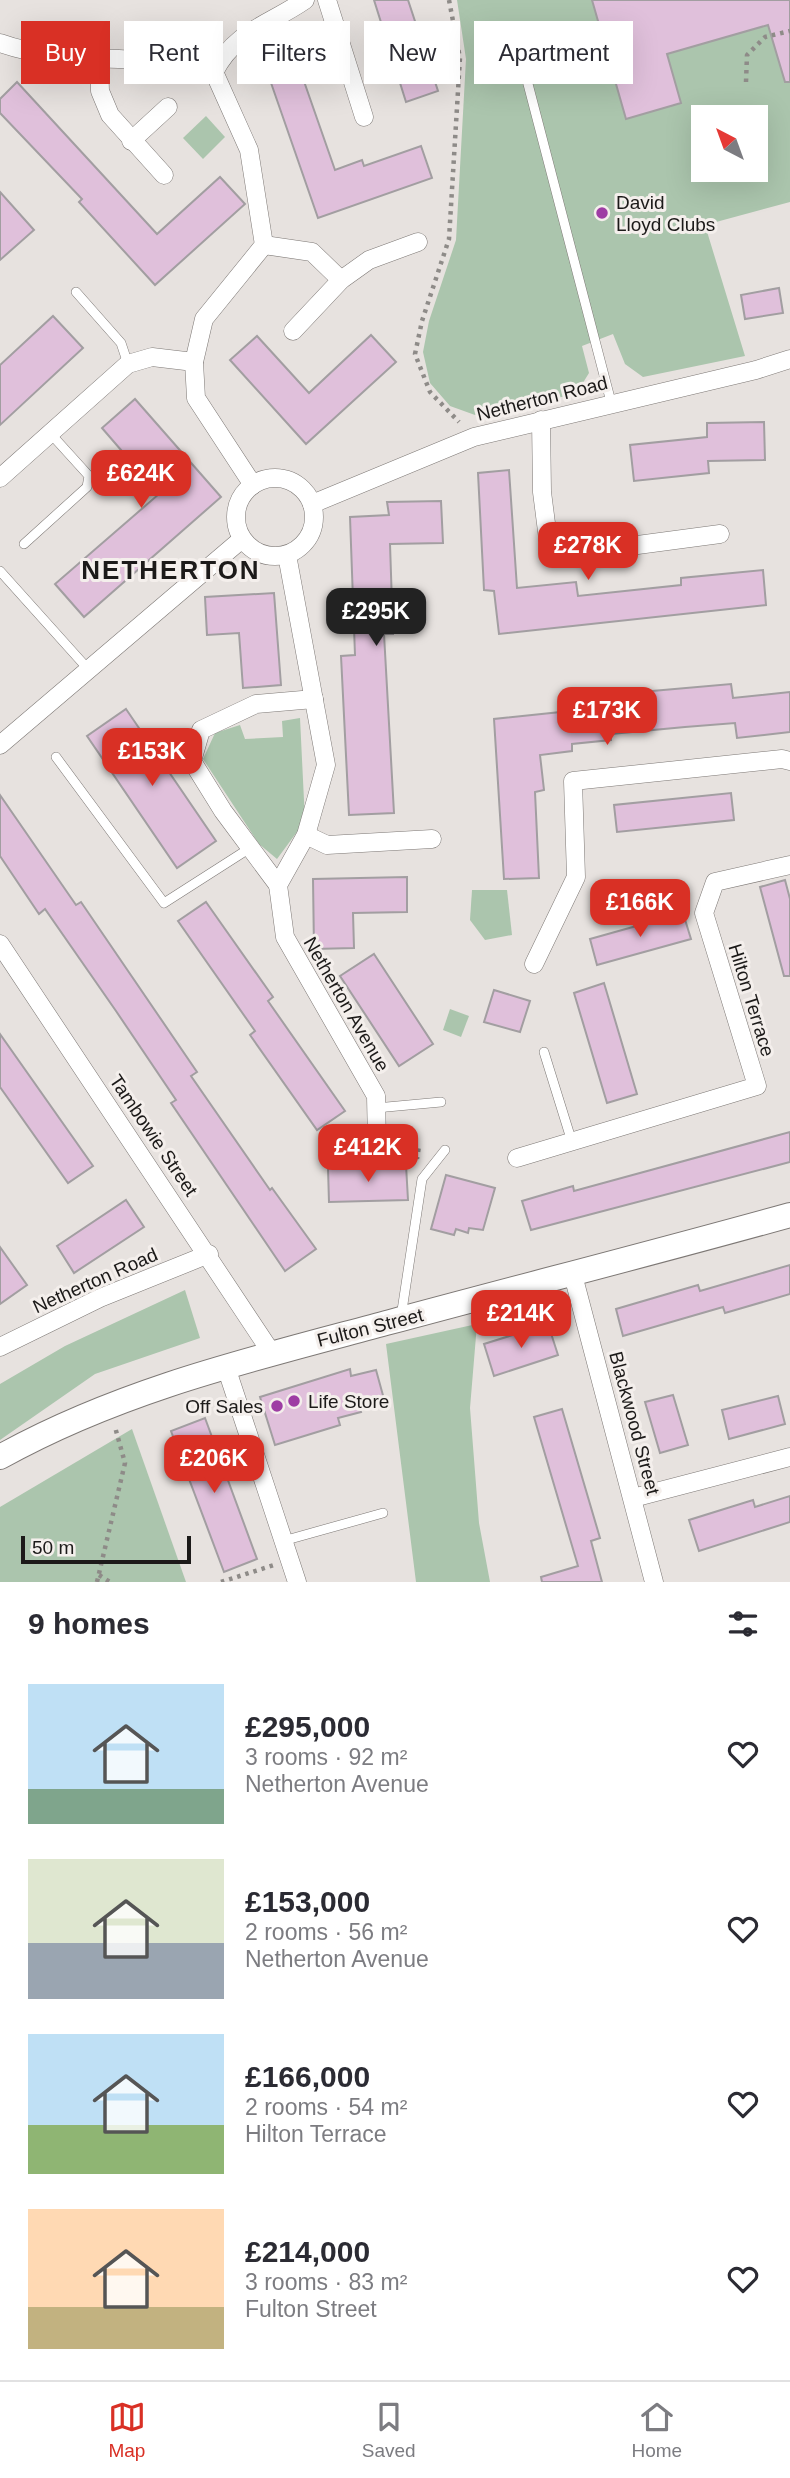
<!DOCTYPE html>
<html lang="en">
<head>
<meta charset="utf-8">
<style>
  :root { --surface:#fff; --page:#f7f7f7; --text:#2b2b33; --muted:#7c7c81; --line:#e1e1e2; --accent:#d93025 }
  body { margin:0; font-family:Arial,sans-serif; background:var(--page); color:var(--text); height:100vh; display:flex; flex-direction:column; font-size:26px; white-space:nowrap }
  * { box-sizing:border-box; margin:0 }
  p { font-size:23px; color:var(--muted) }
  .icon { flex:none; width:38px; height:38px; fill:none; stroke:currentColor; stroke-width:2; stroke-linecap:round; stroke-linejoin:round }
  .map { position:relative; height:1582px; overflow:hidden }
  .sheet { display:flex; flex-direction:column; background:var(--surface); flex:1 }
  .sheet>* { flex:none }
  .top-card { position:absolute; left:21px; top:21px; width:749px; height:63px; display:flex; gap:14px }
  .needle { width:46px; rotate:319deg }
  .tools { position:absolute; left:691px; top:105px; display:grid; gap:14px }
  .tools a { display:grid; place-items:center; width:77px; height:77px; border-radius:0px; background:var(--surface); box-shadow:0 7px 28px #0002; font-size:35px }
  .scale { position:absolute; left:21px; bottom:18px; width:170px; box-sizing:border-box; padding-left:7px; border:4px solid #1c1a19; border-top:0; font-size:19px; line-height:24px; white-space:nowrap; color:#1c1a19; -webkit-text-stroke:5px #f4efec; paint-order:stroke }
  .price { position:absolute; translate:-50% -60px; padding:0 16px; border-radius:14px; background:var(--accent); color:#fff; font-size:23px; line-height:46px; filter:drop-shadow(0 2px 4px #0008) }
  .price::after { content:''; position:absolute; left:50%; top:42px; width:21px; height:16px; margin-left:-10px; background:inherit; clip-path:polygon(0 0,100% 0,50% 100%) }
  .price.active { background:#222; color:#fff }
  ul { padding:0; list-style:none }
  li { display:flex; align-items:center; gap:21px; height:175px; padding:0 28px }
  li span { display:grid; place-items:center; flex:none; width:196px; height:140px; border-radius:0px; color:#555 }
  li>.icon { margin-inline-start:auto }
  span .icon { width:84px; height:84px; fill:#fffc; stroke-width:1 }
  li b { font-size:30px }
  h2 { display:flex; justify-content:space-between; align-items:center; height:84px; padding:0 28px; font-size:30px }
  .chip { padding:0 24px; border-radius:0px; background:var(--surface); box-shadow:0 7px 28px #0002; font-size:24px; line-height:63px }
  .chip.active { background:var(--accent); color:#fff }
  .tabs { display:flex; justify-content:space-around; align-items:center; height:98px; border-top:2px solid var(--line); background:var(--surface); font-size:19px; color:var(--muted) }
  .tabs a { display:grid; justify-items:center; gap:4px }
  .tabs .active { color:var(--accent) }
  .map>svg:first-child { display:block }
  .green { fill:#abc5ad; fill-rule:evenodd }
  .building { fill:#e0c0db; stroke:#a29ea1; stroke-width:2 }
  .lines { fill:none; stroke-linecap:round; stroke-linejoin:round }
  .lane-casing { stroke:#7d7875; stroke-width:10 }
  .street-casing { stroke:#7d7875; stroke-width:19 }
  .secondary-casing { stroke:#7d7875; stroke-width:26 }
  .path { stroke:#8e8b88; stroke-width:4.5; stroke-dasharray:3.5 5; stroke-linecap:butt }
  .lane { stroke:#fff; stroke-width:9 }
  .street { stroke:#fff; stroke-width:18 }
  .secondary { stroke:#fff; stroke-width:24 }
  .poi-dot { fill:#9e3da4; stroke:#f4efec; stroke-width:2.5 }
  .labels { text-anchor:middle; stroke-width:6; stroke-linejoin:round; paint-order:stroke }
  .poi-label { font-size:19px; fill:#1c1a19; stroke:#f4efec; text-anchor:start }
  .street-label { font-size:19px; fill:#1c1a19; stroke:#f4efec }
  .district-label { font-size:26px; font-weight:bold; letter-spacing:2px; fill:#1c1a19; stroke:#f4efec }
</style>
</head>
<body>
<div class="map">
<svg width="790" height="1582" viewBox="0 0 790 1582">
  <rect width="100%" height="100%" fill="#e7e2df"/>
  <g class="green">
    <path d="M 457,0 L 790,0 L 790,202 L 705,225 L 745,356 L 643,377 L 625,364 L 613,334 L 582,346 L 589,373 L 576,394 L 475,415 L 450,406 L 430,383 L 423,352 L 429,321 L 456,240 L 466,59 ZM 704,117 L 756,117 L 756,170 L 704,170 Z"/>
    <path d="M 206,116 L 225,137 L 203,159 L 183,138 Z"/>
    <path d="M 300,718 L 305,821 L 277,859 L 259,844 L 203,759 L 215,733 L 240,725 L 245,739 L 283,737 L 282,721 Z"/>
    <path d="M 472,890 L 507,890 L 512,935 L 485,940 L 470,920 Z"/>
    <path d="M 450,1009 L 469,1016 L 461,1037 L 443,1030 Z"/>
    <path d="M 185,1290 L 200,1338 L 95,1374 L 0,1440 L 0,1384 L 65,1346 Z"/>
    <path d="M 477,1324 L 470,1408 L 479,1523 L 490,1582 L 416,1582 L 386,1344 Z"/>
    <path d="M 132,1429 L 186,1582 L 0,1582 L 0,1507 Z"/>
  </g>
  <g class="building">
    <path d="M 374,0 L 408,0 L 438,91 L 406,102 Z"/>
    <path d="M 592,0 L 790,0 L 790,82 L 785,82 L 768,25 L 667,54 L 681,103 L 626,119 Z"/>
    <path d="M 292,47 L 335,170 L 362,160 L 364,166 L 421,146 L 432,178 L 318,218 L 262,57 Z"/>
    <path d="M 17,82 L 157,234 L 220,177 L 245,204 L 155,285 L 79,202 L 82,199 L 0,113 L 0,99 Z"/>
    <path d="M 0,192 L 34,230 L 0,260 Z"/>
    <path d="M 779,288 L 783,313 L 745,319 L 741,295 Z"/>
    <path d="M 53,316 L 83,348 L 0,425 L 0,365 Z"/>
    <path d="M 371,335 L 396,362 L 306,444 L 230,360 L 257,336 L 309,393 Z"/>
    <path d="M 135,399 L 221,497 L 84,617 L 55,584 L 159,494 L 102,428 Z"/>
    <path d="M 764,422 L 765,460 L 708,461 L 709,473 L 634,481 L 630,445 L 707,437 L 707,423 Z"/>
    <path d="M 509,470 L 517,588 L 576,582 L 578,596 L 681,585 L 681,578 L 763,570 L 766,605 L 499,634 L 494,591 L 484,590 L 478,473 Z"/>
    <path d="M 441,501 L 443,543 L 390,544 L 393,634 L 384,634 L 394,813 L 349,815 L 341,656 L 355,655 L 350,517 L 389,515 L 387,502 Z"/>
    <path d="M 274,593 L 281,685 L 243,688 L 239,633 L 207,635 L 205,597 Z"/>
    <path d="M 731,684 L 733,698 L 790,692 L 790,732 L 737,738 L 735,723 L 685,727 L 611,734 L 611,740 L 572,744 L 572,751 L 540,755 L 544,790 L 535,792 L 539,878 L 504,879 L 494,719 L 608,707 L 607,695 Z"/>
    <path d="M 126,709 L 216,841 L 177,868 L 87,736 Z"/>
    <path d="M 731,793 L 734,820 L 617,832 L 614,805 Z"/>
    <path d="M 0,795 L 76,905 L 81,902 L 197,1072 L 191,1076 L 270,1190 L 272,1188 L 316,1249 L 285,1271 L 171,1103 L 176,1100 L 116,1011 L 45,909 L 39,914 L 0,856 Z"/>
    <path d="M 407,877 L 407,912 L 353,913 L 354,948 L 314,949 L 313,879 Z"/>
    <path d="M 785,880 L 790,899 L 790,976 L 784,976 L 760,887 Z"/>
    <path d="M 206,902 L 273,997 L 268,1001 L 345,1111 L 317,1130 L 250,1035 L 255,1031 L 178,921 Z"/>
    <path d="M 683,913 L 691,939 L 597,965 L 590,939 Z"/>
    <path d="M 374,954 L 433,1044 L 399,1066 L 340,976 Z"/>
    <path d="M 604,983 L 637,1094 L 607,1103 L 574,993 Z"/>
    <path d="M 494,990 L 530,1001 L 520,1032 L 484,1022 Z"/>
    <path d="M 0,1034 L 93,1166 L 68,1183 L 0,1087 Z"/>
    <path d="M 790,1132 L 790,1162 L 531,1230 L 522,1201 L 573,1186 L 574,1191 Z"/>
    <path d="M 406,1165 L 408,1200 L 329,1202 L 328,1168 Z"/>
    <path d="M 446,1175 L 495,1188 L 483,1230 L 469,1228 L 468,1233 L 456,1229 L 454,1235 L 431,1229 Z"/>
    <path d="M 126,1200 L 144,1227 L 74,1273 L 57,1246 Z"/>
    <path d="M 0,1247 L 27,1285 L 0,1304 Z"/>
    <path d="M 790,1265 L 790,1294 L 725,1313 L 723,1307 L 623,1336 L 616,1309 L 698,1285 L 700,1291 Z"/>
    <path d="M 548,1324 L 558,1355 L 494,1376 L 484,1344 Z"/>
    <path d="M 350,1369 L 351,1376 L 376,1370 L 384,1399 L 359,1406 L 361,1412 L 338,1418 L 340,1425 L 275,1445 L 260,1397 Z"/>
    <path d="M 673,1395 L 688,1445 L 660,1453 L 645,1402 Z"/>
    <path d="M 778,1396 L 785,1424 L 729,1439 L 722,1410 Z"/>
    <path d="M 562,1409 L 600,1538 L 591,1541 L 602,1582 L 542,1582 L 541,1577 L 578,1566 L 534,1417 Z"/>
    <path d="M 205,1418 L 257,1559 L 224,1572 L 171,1431 Z"/>
    <path d="M 790,1496 L 790,1522 L 699,1551 L 689,1520 L 753,1500 L 755,1507 Z"/>
  </g>
  <g class="lines">
    <defs>
      <g id="lane">
        <path d="M 522,61 L 611,402"/>
        <path d="M 76,292 L 121,343 L 128,364"/>
        <path d="M 24,544 L 87,487 L 89,476 L 50,433"/>
        <path d="M 0,571 L 88,669"/>
        <path d="M 56,757 L 164,903 L 250,848"/>
        <path d="M 544,1052 L 572,1142"/>
        <path d="M 376,1108 L 441,1102"/>
        <path d="M 401,1317 L 422,1179 L 445,1150"/>
        <path d="M 283,1541 L 383,1513"/>
      </g>
      <g id="street">
        <path d="M 327,0 L 364,117"/>
        <path d="M 0,43 C 69,68 144,50 214,72 L 249,150 L 264,245 L 204,319 L 194,362 L 196,398 L 253,485"/>
        <path d="M 99,60 L 100,91 L 110,115 L 164,175"/>
        <path d="M 214,72 C 236,30 269,25 305,0"/>
        <path d="M 131,141 L 168,107"/>
        <path d="M 264,245 L 312,252 L 341,280"/>
        <path d="M 293,331 L 341,280 L 369,260 L 418,242"/>
        <path d="M 541,420 L 542,492 L 548,539 L 570,554 L 720,534"/>
        <path d="M 0,478 L 128,364 L 152,357 L 194,362"/>
        <circle cx="275" cy="517" r="39"/>
        <path d="M 312,504 L 474,437 L 756,370 L 790,359"/>
        <path d="M 287,555 L 326,765 L 306,835 L 278,885 L 285,937 L 376,1096 L 377,1143"/>
        <path d="M 0,745 L 242,539"/>
        <path d="M 306,835 L 327,845 L 432,839"/>
        <path d="M 278,885 L 223,811 L 192,761 L 201,730 L 256,704 L 314,699"/>
        <path d="M 0,944 L 271,1352"/>
        <path d="M 534,964 L 576,877 L 573,781 L 782,759 L 790,761"/>
        <path d="M 517,1158 L 757,1086 L 704,913 L 715,882 L 790,865"/>
        <path d="M 573,1275 L 654,1582"/>
        <path d="M 0,1347 L 100,1298 L 209,1254"/>
        <path d="M 226,1367 L 297,1582"/>
        <path d="M 633,1498 L 790,1457"/>
      </g>
      <path id="secondary" d="M 0,1457 C 122,1389 256,1358 390,1322 C 523,1286 657,1252 790,1215"/>
    </defs>
    <use href="#lane" class="lane-casing"/>
    <use href="#street" class="street-casing"/>
    <use href="#secondary" class="secondary-casing"/>
    <g class="path">
      <path d="M 449,0 L 460,58 L 449,239 L 422,321 L 415,354 L 430,392 L 459,422"/>
      <path d="M 746,82 L 747,55 L 765,37 L 790,31"/>
      <path d="M 396,1144 L 419,1146 L 417,1159"/>
      <path d="M 99,1575 L 110,1582"/>
      <path d="M 97,1582 L 125,1463 L 115,1427"/>
      <path d="M 221,1582 L 274,1565"/>
    </g>
    <use href="#lane" class="lane"/>
    <use href="#street" class="street"/>
    <use href="#secondary" class="secondary"/>
  </g>
  <g class="poi-dot">
    <circle cx="602" cy="213" r="7"/>
    <circle cx="294" cy="1401" r="7"/>
    <circle cx="277" cy="1406" r="7"/>
  </g>
  <g class="labels">
    <g class="poi-label">
      <text x="616" y="209">David<tspan x="616" dy="22">Lloyd Clubs</tspan></text>
      <text x="308" y="1408">Life Store</text>
      <text x="263" y="1413" text-anchor="end">Off Sales</text>
    </g>
    <g class="street-label">
      <text transform="translate(542 398) rotate(-14)" y="7">Netherton Road</text>
      <text transform="translate(752 1000) rotate(73)" y="7">Hilton Terrace</text>
      <text transform="translate(347 1004) rotate(60)" y="7">Netherton Avenue</text>
      <text transform="translate(154 1135) rotate(56)" y="7">Tambowie Street</text>
      <text transform="translate(95 1280) rotate(-24)" y="7">Netherton Road</text>
      <text transform="translate(370 1327) rotate(-14)" y="7">Fulton Street</text>
      <text transform="translate(635 1423) rotate(75)" y="7">Blackwood Street</text>
    </g>
    <g class="district-label">
      <text x="171" y="579">NETHERTON</text>
    </g>
  </g>
</svg>
<div class="tools">
<a><svg class="needle" viewBox="-14 -14 28 28"><path d="M0-13l5 13h-10z" fill="#e53935"/><path d="M0 13l5-13h-10z" fill="#7c7c81"/></svg></a>
</div>
<div class="scale">50 m</div>
<b class="price" style="left:141px;top:510px">£624K</b>
<b class="price" style="left:588px;top:582px">£278K</b>
<b class="price active" style="left:376px;top:648px">£295K</b>
<b class="price" style="left:607px;top:747px">£173K</b>
<b class="price" style="left:152px;top:788px">£153K</b>
<b class="price" style="left:640px;top:939px">£166K</b>
<b class="price" style="left:368px;top:1184px">£412K</b>
<b class="price" style="left:521px;top:1350px">£214K</b>
<b class="price" style="left:214px;top:1495px">£206K</b>
<div class="top-card">
<a class="chip active">Buy</a>
<a class="chip">Rent</a>
<a class="chip">Filters</a>
<a class="chip">New</a>
<a class="chip">Apartment</a>
</div>
</div>
<section class="sheet">
<h2>9 homes<svg class="icon" aria-label="filters" viewBox="0 0 24 24"><path d="M4 7h16M4 17h16"/><circle cx="9" cy="7" r="2"/><circle cx="15" cy="17" r="2"/></svg></h2>
<ul>
<li><span style="background:linear-gradient(#bfe0f5 75%,#7fa58c 0)"><svg class="icon" aria-label="home" viewBox="0 0 24 24"><path d="M3 11l9-7 9 7M6 9v11h12V9"/></svg></span><div><b>£295,000</b><p>3 rooms · 92 m²</p><p>Netherton Avenue</p></div><svg class="icon" aria-label="heart" viewBox="0 0 24 24"><path d="M12 20l-8-8c-3-5 5-10 8-4 3-6 11-1 8 4z"/></svg></li>
<li><span style="background:linear-gradient(#dfe7d0 60%,#9aa5b1 0)"><svg class="icon" aria-label="home" viewBox="0 0 24 24"><path d="M3 11l9-7 9 7M6 9v11h12V9"/></svg></span><div><b>£153,000</b><p>2 rooms · 56 m²</p><p>Netherton Avenue</p></div><svg class="icon" aria-label="heart" viewBox="0 0 24 24"><path d="M12 20l-8-8c-3-5 5-10 8-4 3-6 11-1 8 4z"/></svg></li>
<li><span style="background:linear-gradient(#bfe0f5 65%,#8fb573 0)"><svg class="icon" aria-label="home" viewBox="0 0 24 24"><path d="M3 11l9-7 9 7M6 9v11h12V9"/></svg></span><div><b>£166,000</b><p>2 rooms · 54 m²</p><p>Hilton Terrace</p></div><svg class="icon" aria-label="heart" viewBox="0 0 24 24"><path d="M12 20l-8-8c-3-5 5-10 8-4 3-6 11-1 8 4z"/></svg></li>
<li><span style="background:linear-gradient(#ffd9b3 70%,#c2b280 0)"><svg class="icon" aria-label="home" viewBox="0 0 24 24"><path d="M3 11l9-7 9 7M6 9v11h12V9"/></svg></span><div><b>£214,000</b><p>3 rooms · 83 m²</p><p>Fulton Street</p></div><svg class="icon" aria-label="heart" viewBox="0 0 24 24"><path d="M12 20l-8-8c-3-5 5-10 8-4 3-6 11-1 8 4z"/></svg></li>
</ul>
</section>
<nav class="tabs">
<a class="active"><svg class="icon" aria-label="map" viewBox="0 0 24 24"><path d="M3 6l6-2 6 2 6-2v14l-6 2-6-2-6 2zM9 4v14M15 6v14"/></svg>Map</a>
<a><svg class="icon" aria-label="saved" viewBox="0 0 24 24"><path d="M7 4h10v16l-5-4-5 4z"/></svg>Saved</a>
<a><svg class="icon" aria-label="home" viewBox="0 0 24 24"><path d="M3 11l9-7 9 7M6 9v11h12V9"/></svg>Home</a>
</nav>
</body>
</html>
